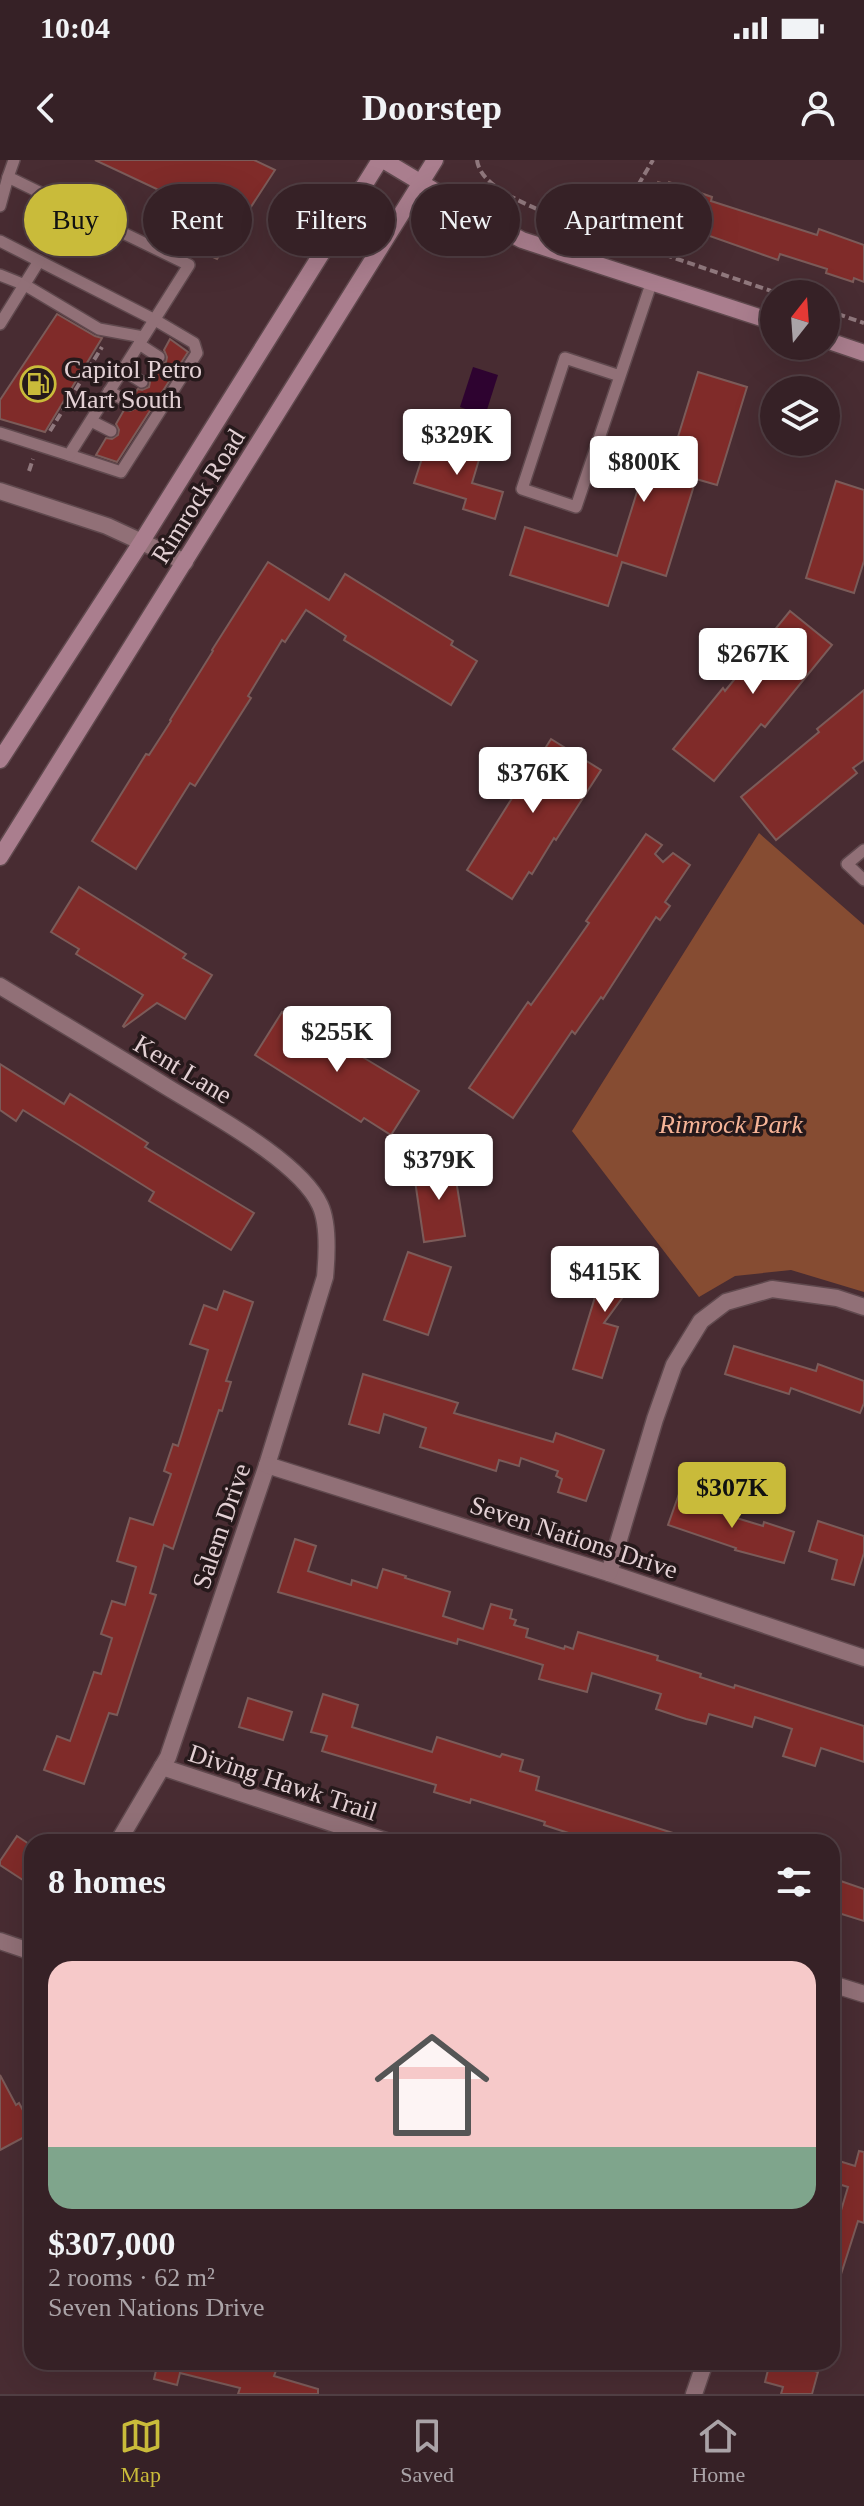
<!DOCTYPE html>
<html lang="en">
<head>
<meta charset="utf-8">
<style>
  :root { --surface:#362126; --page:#412e32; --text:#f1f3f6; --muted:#aaa3a7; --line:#503e43; --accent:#c9bb3a }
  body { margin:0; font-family:"Times New Roman",serif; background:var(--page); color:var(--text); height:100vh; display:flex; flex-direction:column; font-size:30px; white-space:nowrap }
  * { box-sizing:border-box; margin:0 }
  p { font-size:26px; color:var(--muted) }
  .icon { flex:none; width:44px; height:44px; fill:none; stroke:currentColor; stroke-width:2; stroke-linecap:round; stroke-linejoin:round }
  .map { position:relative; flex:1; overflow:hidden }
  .details { position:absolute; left:24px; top:1674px; width:816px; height:536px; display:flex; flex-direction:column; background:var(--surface); border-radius:24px; box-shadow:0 8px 32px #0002,0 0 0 2px var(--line) }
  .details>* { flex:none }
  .guide { position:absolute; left:24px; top:24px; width:816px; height:72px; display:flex; gap:16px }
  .needle { width:52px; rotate:17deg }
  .buttons { position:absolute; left:760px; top:120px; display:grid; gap:16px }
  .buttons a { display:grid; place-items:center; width:80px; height:80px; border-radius:50%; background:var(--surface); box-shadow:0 8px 32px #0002,0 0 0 2px var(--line); font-size:40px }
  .price { position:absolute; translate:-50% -68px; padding:0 18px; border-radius:8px; background:#fff; color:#222; font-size:26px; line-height:52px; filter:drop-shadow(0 2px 4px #0008) }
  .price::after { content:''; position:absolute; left:50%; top:48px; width:24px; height:18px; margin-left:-12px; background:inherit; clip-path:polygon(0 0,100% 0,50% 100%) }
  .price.selected { background:var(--accent); color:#111 }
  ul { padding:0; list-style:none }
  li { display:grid; align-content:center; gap:16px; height:424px; padding:0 24px }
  li span { display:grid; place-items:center; height:248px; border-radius:24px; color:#555 }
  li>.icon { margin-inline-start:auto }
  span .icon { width:144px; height:144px; fill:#fffc; stroke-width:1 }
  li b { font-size:34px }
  h2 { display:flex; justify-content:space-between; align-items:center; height:96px; padding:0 24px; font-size:34px }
  .chip { padding:0 28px; border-radius:36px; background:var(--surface); box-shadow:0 8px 32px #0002,0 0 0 2px var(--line); font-size:28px; line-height:72px }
  .chip.selected { background:var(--accent); color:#111 }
  .status { display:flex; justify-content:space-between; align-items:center; height:56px; padding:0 40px; background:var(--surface); direction:ltr }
  .status svg { height:22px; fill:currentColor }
  header { display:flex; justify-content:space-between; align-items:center; height:104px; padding:0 24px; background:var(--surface); font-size:36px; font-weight:700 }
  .tabs { display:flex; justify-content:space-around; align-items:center; height:112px; border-top:2px solid var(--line); background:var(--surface); font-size:22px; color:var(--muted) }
  .tabs a { display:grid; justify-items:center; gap:4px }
  .tabs .selected { color:var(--accent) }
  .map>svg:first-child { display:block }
  .green { fill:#864c32 }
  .water { fill:#2e0330 }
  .building { fill:#802b29; stroke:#7b5b59; stroke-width:2 }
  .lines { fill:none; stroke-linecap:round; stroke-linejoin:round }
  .lane-casing { stroke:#60494e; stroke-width:14 }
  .street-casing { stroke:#60494e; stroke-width:19 }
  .secondary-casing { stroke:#60494e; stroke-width:19 }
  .path { stroke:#90787d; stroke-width:4; stroke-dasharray:8 4; stroke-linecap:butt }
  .lane { stroke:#917077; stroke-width:11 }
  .street { stroke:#917077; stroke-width:16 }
  .secondary { stroke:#aa7e8e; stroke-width:16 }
  .labels { text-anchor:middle; stroke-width:7; stroke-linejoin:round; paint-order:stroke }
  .poi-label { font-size:26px; fill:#e3d0d4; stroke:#26191b; text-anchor:start }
  .street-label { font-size:26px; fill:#e3d0d4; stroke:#26191b }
  .park-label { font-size:26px; font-style:italic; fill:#f7b497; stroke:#26191b }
</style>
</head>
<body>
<div class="status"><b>10:04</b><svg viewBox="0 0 49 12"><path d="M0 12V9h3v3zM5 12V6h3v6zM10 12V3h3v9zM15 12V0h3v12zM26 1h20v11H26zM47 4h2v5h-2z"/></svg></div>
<header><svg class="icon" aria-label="back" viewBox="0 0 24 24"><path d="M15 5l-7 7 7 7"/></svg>Doorstep<svg class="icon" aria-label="person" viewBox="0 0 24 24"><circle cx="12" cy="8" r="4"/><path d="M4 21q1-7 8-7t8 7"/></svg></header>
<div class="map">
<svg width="864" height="2234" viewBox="0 0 864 2234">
  <rect width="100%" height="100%" fill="#482c32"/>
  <path class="green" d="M 759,673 L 864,765 L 864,1132 L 791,1110 L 735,1116 L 699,1137 L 572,971 Z"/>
  <path class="water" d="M 473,207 L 498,215 L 485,256 L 460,247 Z"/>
  <g class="building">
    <path d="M 95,0 L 254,0 L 275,10 L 217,99 L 177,80 L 193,46 Z"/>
    <path d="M 658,22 L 668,25 L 669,22 L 712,37 L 711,41 L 817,75 L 819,69 L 864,85 L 864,122 L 854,118 L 853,122 L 826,113 L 827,109 L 780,94 L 778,100 L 647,54 Z"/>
    <path d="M 57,154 L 95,176 L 102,178 L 45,272 L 0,259 L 0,240 Z"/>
    <path d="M 170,179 L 188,192 L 117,302 L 96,295 L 106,278 L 112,279 L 118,275 L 119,270 L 116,264 L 124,250 L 130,251 L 136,248 L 137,242 L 133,236 L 138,229 L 142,230 L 149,227 L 150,222 L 147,215 L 154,204 L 159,205 L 166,202 L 167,197 L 164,190 Z"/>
    <path d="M 698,212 L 747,227 L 717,325 L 696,319 L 666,416 L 622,402 L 608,446 L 510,415 L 525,367 L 617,396 L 647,300 L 669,306 Z"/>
    <path d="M 429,277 L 481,293 L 472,323 L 503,332 L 495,359 L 463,349 L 466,339 L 414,323 Z"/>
    <path d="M 836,321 L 864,330 L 864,401 L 854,433 L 806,418 Z"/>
    <path d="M 268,402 L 329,440 L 345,414 L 453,481 L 451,485 L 477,501 L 451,545 L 344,480 L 346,476 L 306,450 L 285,482 L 282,480 L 248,536 L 251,538 L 195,626 L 190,623 L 136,709 L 92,681 L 146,594 L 149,595 L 171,561 L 170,560 L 213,491 L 212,490 Z"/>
    <path d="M 790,451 L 832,485 L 765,567 L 761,564 L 714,621 L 673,589 L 723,528 L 725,531 Z"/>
    <path d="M 864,530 L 864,600 L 853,608 L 857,613 L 776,680 L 741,637 L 819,572 L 817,569 Z"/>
    <path d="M 551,579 L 601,610 L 556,680 L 554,678 L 532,714 L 529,712 L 512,739 L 467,710 L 524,619 L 495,599 L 502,588 L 534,606 Z"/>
    <path d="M 646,674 L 662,685 L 655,694 L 663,702 L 673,693 L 690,705 L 665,742 L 670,746 L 660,760 L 656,757 L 603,839 L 601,837 L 575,874 L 572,871 L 513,958 L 469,928 L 528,842 L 531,845 L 556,810 L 589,763 L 586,761 Z"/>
    <path d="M 79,727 L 186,794 L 183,798 L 212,815 L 185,859 L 157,843 L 124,867 L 123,866 L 143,835 L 76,794 L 79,789 L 51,772 Z"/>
    <path d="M 282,852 L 309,869 L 311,866 L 419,931 L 391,975 L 364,958 L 361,962 L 255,895 Z"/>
    <path d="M 0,904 L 64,944 L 70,934 L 148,983 L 145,987 L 254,1053 L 231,1090 L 149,1041 L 154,1032 L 23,950 L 16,961 L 0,950 Z"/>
    <path d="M 453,1001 L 465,1076 L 424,1082 L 413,1007 Z"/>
    <path d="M 619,1090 L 644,1108 L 604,1163 L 618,1167 L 602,1218 L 573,1209 L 595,1137 L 589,1132 Z"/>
    <path d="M 408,1092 L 451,1107 L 428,1175 L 384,1160 Z"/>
    <path d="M 224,1131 L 253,1142 L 226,1221 L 231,1222 L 222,1251 L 219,1250 L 173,1389 L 164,1385 L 150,1433 L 156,1435 L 117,1555 L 109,1553 L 84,1624 L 44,1610 L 57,1576 L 70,1581 L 94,1512 L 101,1514 L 112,1478 L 101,1474 L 112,1441 L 125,1445 L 136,1407 L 117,1401 L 130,1358 L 153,1365 L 171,1314 L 164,1311 L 173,1284 L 178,1286 L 208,1190 L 190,1184 L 204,1145 L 217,1150 Z"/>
    <path d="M 734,1186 L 816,1211 L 818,1204 L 864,1221 L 864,1243 L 860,1253 L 791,1228 L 789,1234 L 725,1214 Z"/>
    <path d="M 363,1214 L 458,1243 L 454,1253 L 553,1282 L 556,1273 L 604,1290 L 586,1341 L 558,1332 L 562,1319 L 556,1316 L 558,1311 L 521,1298 L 519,1306 L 499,1300 L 496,1311 L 420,1287 L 426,1268 L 384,1254 L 379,1273 L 349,1264 Z"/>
    <path d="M 679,1334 L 702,1342 L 700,1347 L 763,1366 L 764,1362 L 794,1372 L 784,1403 L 735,1390 L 736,1388 L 668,1365 Z"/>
    <path d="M 818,1361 L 864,1376 L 864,1393 L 854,1425 L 832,1419 L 837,1400 L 809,1391 Z"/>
    <path d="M 295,1379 L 316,1386 L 308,1411 L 351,1425 L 352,1420 L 377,1428 L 383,1409 L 406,1416 L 405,1418 L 450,1432 L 443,1456 L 483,1469 L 491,1444 L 512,1450 L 510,1458 L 516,1460 L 514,1465 L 528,1469 L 526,1477 L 564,1489 L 565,1486 L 573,1489 L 578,1472 L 658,1496 L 657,1500 L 701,1514 L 700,1517 L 734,1528 L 735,1525 L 864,1566 L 864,1602 L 821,1588 L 815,1606 L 783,1596 L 792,1569 L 755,1557 L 752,1567 L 709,1554 L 706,1564 L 686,1559 L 656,1549 L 661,1534 L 592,1513 L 587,1532 L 539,1519 L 543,1505 L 458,1479 L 457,1484 L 278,1432 Z"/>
    <path d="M 323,1534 L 358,1545 L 352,1567 L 432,1592 L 437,1577 L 500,1597 L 502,1594 L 523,1600 L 520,1611 L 539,1617 L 536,1630 L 689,1678 L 689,1682 L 596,1682 L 544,1665 L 545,1662 L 471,1639 L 470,1643 L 434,1632 L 436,1625 L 322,1591 L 327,1576 L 311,1572 Z"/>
    <path d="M 248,1538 L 292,1552 L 283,1580 L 239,1567 Z"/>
    <path d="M 17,1676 L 32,1686 L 32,1726 L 0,1705 L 0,1701 Z"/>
    <path d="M 832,1718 L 864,1729 L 864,1761 L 832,1751 Z"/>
    <path d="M 0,1915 L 16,1945 L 19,1943 L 32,1967 L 32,1973 L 0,1990 Z"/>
    <path d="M 859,1991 L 864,1992 L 864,2063 L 858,2061 L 836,2130 L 832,2129 L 832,2081 L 848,2027 L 832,2022 L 832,2013 L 836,2000 L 855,2006 Z"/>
    <path d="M 158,2202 L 256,2202 L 277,2208 L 274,2216 L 318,2229 L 318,2234 L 238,2234 L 240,2228 L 180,2213 L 177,2225 L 154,2219 Z"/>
    <path d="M 770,2202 L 783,2202 L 818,2212 L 812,2234 L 781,2234 L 783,2227 L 765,2222 Z"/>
  </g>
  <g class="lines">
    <defs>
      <g id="lane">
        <path d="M 0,46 L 8,17"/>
        <path d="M 0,81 L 155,160 L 194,183 L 197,193 L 121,312 L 69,295"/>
        <path d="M 0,115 L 25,125 L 99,169 L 143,177"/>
        <path d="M 0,164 L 39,101"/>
        <path d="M 139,184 L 159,197"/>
        <path d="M 123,210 L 142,222"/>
        <path d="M 620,216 L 565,198 L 522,329 L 576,347 L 652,121"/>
        <path d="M 109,231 L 129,243"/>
        <path d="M 91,261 L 111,271"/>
        <path d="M 0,273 L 69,295 L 189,105 L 8,17 L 14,0"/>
        <path d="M 864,690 L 847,704 L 864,720"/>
      </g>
      <g id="street">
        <path d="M 0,331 L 107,366 L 185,402"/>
        <path d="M 0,826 C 56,860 112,893 167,927 C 209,953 300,1001 320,1045 C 329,1064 327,1096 325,1117 L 267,1305 L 168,1597 L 118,1682"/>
        <path d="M 267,1305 L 609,1413 L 864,1498"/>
        <path d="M 609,1413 L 655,1259 L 674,1205 L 701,1161 L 726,1142 L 772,1129 L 837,1138 L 864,1147"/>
        <path d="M 162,1607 L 389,1682"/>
        <path d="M 0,1781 L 32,1792"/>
        <path d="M 832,1824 L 864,1834"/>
        <path d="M 694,2234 L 705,2202"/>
      </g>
      <g id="secondary">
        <path d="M 383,0 L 470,52 L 522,80 L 774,162"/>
        <path d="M 826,180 L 864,193"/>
        <path d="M 0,600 L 142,381 L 380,0"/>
        <path d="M 0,697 L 435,0"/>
      </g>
    </defs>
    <use href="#lane" class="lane-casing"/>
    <use href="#street" class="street-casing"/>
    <use href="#secondary" class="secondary-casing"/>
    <g class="path">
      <path d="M 477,0 C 480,29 536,48 560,59 L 780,134"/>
      <path d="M 597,83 L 606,62 L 637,27 L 653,0"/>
      <path d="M 826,150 L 864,163"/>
      <path d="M 50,271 L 102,187"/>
      <path d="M 29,311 L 33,299"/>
    </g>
    <use href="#lane" class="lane"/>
    <use href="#street" class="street"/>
    <use href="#secondary" class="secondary"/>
  </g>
  <defs>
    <symbol id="fuel-ring" viewBox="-11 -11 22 22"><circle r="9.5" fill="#26191b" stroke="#c9bb3a" stroke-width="1.5"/><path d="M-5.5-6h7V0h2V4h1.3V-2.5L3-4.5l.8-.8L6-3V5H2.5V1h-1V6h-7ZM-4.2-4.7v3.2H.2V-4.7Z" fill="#c9bb3a"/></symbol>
  </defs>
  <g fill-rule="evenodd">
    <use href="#fuel-ring" x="18" y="204" width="40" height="40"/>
  </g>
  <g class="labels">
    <g class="poi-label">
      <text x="64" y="218">Capitol Petro<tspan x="64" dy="30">Mart South</tspan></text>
    </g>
    <g class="street-label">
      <text transform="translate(198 336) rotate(-58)" y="9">Rimrock Road</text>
      <text transform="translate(183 909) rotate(31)" y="9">Kent Lane</text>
      <text transform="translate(221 1366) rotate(-71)" y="9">Salem Drive</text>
      <text transform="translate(574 1377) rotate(18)" y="9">Seven Nations Drive</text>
      <text transform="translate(283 1622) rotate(18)" y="9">Diving Hawk Trail</text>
    </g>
    <g class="park-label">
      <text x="731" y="973">Rimrock Park</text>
    </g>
  </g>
</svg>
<div class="buttons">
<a><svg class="needle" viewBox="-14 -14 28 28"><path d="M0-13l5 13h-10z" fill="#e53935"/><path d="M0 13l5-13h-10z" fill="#aaa3a7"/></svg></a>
<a><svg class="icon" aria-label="layers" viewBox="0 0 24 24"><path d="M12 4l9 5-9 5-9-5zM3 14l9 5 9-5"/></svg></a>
</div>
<b class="price" style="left:457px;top:317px">$329K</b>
<b class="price" style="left:644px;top:344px">$800K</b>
<b class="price" style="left:753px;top:536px">$267K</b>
<b class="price" style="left:533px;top:655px">$376K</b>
<b class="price" style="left:337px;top:914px">$255K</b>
<b class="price" style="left:439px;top:1042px">$379K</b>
<b class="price" style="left:605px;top:1154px">$415K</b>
<b class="price selected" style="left:732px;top:1370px">$307K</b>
<div class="guide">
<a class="chip selected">Buy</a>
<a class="chip">Rent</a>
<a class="chip">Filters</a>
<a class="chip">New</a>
<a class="chip">Apartment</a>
</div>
<section class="details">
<h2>8 homes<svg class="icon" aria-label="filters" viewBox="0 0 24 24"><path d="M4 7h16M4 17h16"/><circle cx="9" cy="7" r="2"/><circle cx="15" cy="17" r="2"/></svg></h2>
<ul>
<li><span style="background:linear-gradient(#f6c9c9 75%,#7fa58c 0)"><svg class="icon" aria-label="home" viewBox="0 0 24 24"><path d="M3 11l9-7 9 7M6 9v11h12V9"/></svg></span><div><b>$307,000</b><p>2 rooms · 62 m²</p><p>Seven Nations Drive</p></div></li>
</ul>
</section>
</div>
<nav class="tabs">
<a class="selected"><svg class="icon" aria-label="map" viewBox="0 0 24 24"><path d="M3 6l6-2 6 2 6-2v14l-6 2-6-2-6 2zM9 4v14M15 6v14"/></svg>Map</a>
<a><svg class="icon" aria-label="saved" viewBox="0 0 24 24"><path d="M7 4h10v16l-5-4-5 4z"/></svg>Saved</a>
<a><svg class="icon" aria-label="home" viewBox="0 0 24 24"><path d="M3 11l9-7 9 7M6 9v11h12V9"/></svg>Home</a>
</nav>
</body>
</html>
